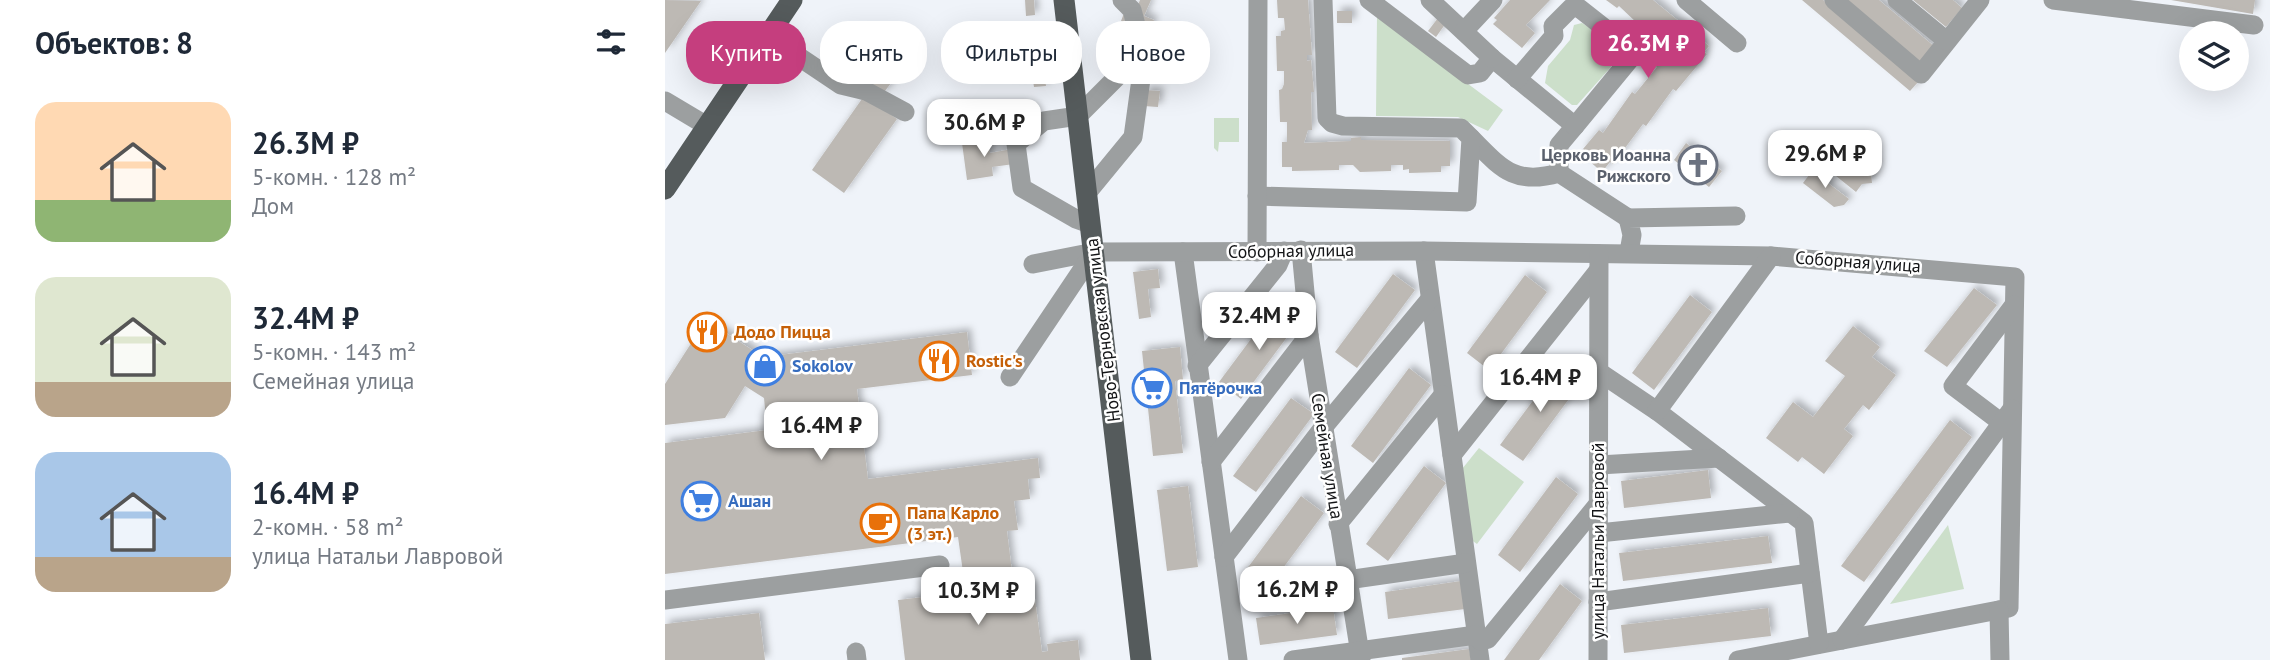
<!DOCTYPE html>
<html lang="ru">
<head>
<meta charset="utf-8">
<style>
  :root { --surface:#fff; --page:#f2f2f3; --text:#1f2937; --muted:#747a83; --accent:#c53e7e }
  body { margin:0; font-family:"PT Sans",sans-serif; background:var(--page); color:var(--text); height:100vh; display:flex; flex-direction:column; font-size:26px; white-space:nowrap }
  * { box-sizing:border-box; margin:0 }
  p { font-size:23px; color:var(--muted) }
  .icon { flex:none; width:38px; height:38px; fill:none; stroke:currentColor; stroke-width:2; stroke-linecap:round; stroke-linejoin:round }
  .map { position:relative; flex:1; overflow:hidden }
  .drawer { display:flex; flex-direction:column; background:var(--surface); width:665px }
  .drawer>* { flex:none }
  .banner { position:absolute; left:21px; top:21px; width:665px; height:63px; display:flex; gap:14px }
  .buttons { position:absolute; left:1514px; top:21px; display:grid; gap:14px }
  .buttons a { display:grid; place-items:center; width:70px; height:70px; border-radius:50%; background:var(--surface); box-shadow:0 7px 28px #0002; font-size:35px }
  .price { position:absolute; translate:-50% -60px; padding:0 16px; border-radius:14px; background:#fff; color:#222; font-size:23px; line-height:46px; filter:drop-shadow(0 2px 4px #0008) }
  .price::after { content:''; position:absolute; left:50%; top:42px; width:21px; height:16px; margin-left:-10px; background:inherit; clip-path:polygon(0 0,100% 0,50% 100%) }
  .price.current { background:var(--accent); color:#fff }
  ul { padding:0; list-style:none }
  li { display:flex; align-items:center; gap:21px; height:175px; padding:0 35px }
  li span { display:grid; place-items:center; flex:none; width:196px; height:140px; border-radius:21px; color:#555 }
  li>.icon { margin-inline-start:auto }
  span .icon { width:84px; height:84px; fill:#fffc; stroke-width:1 }
  li b { font-size:30px }
  h2 { display:flex; justify-content:space-between; align-items:center; height:84px; padding:0 35px; font-size:30px }
  .pill { padding:0 24px; border-radius:28px; background:var(--surface); box-shadow:0 7px 28px #0002; font-size:24px; line-height:63px }
  .pill.current { background:var(--accent); color:#fff }
  main { display:flex; flex:1; min-height:0 }
  .map>svg:first-child { display:block }
  .green { fill:#ccdfca }
  .building { fill:#bdb9b4; filter:url(#shadow) }
  .lines { fill:none; stroke-linecap:round; stroke-linejoin:round }
  .minor { stroke:#9c9fa0; stroke-width:19 }
  .major { stroke:#555b5c; stroke-width:21 }
  .labels { text-anchor:middle; stroke-width:5; stroke-linejoin:round; paint-order:stroke }
  .worship-label { font-size:18px; font-weight:bold; fill:#5b616d; stroke:#fff; text-anchor:end }
  .street-label { font-size:18px; fill:#141517; stroke:#fff }
  .food-label { font-size:18px; font-weight:bold; fill:#c56008; stroke:#fff; text-anchor:start }
  .shop-label { font-size:18px; font-weight:bold; fill:#366cbe; stroke:#fff; text-anchor:start }
</style>
</head>
<body>
<main>
<section class="drawer">
<h2>Объектов: 8<svg class="icon" aria-label="filters" viewBox="0 0 24 24"><path d="M4 7h16M4 17h16"/><circle cx="9" cy="7" r="2"/><circle cx="15" cy="17" r="2"/></svg></h2>
<ul>
<li><span style="background:linear-gradient(#ffd9b3 70%,#8fb573 0)"><svg class="icon" aria-label="home" viewBox="0 0 24 24"><path d="M3 11l9-7 9 7M6 9v11h12V9"/></svg></span><div><b>26.3M ₽</b><p>5-комн. · 128 m²</p><p>Дом</p></div></li>
<li><span style="background:linear-gradient(#dfe7d0 75%,#b9a48a 0)"><svg class="icon" aria-label="home" viewBox="0 0 24 24"><path d="M3 11l9-7 9 7M6 9v11h12V9"/></svg></span><div><b>32.4M ₽</b><p>5-комн. · 143 m²</p><p>Семейная улица</p></div></li>
<li><span style="background:linear-gradient(#a9c7e8 75%,#b9a48a 0)"><svg class="icon" aria-label="home" viewBox="0 0 24 24"><path d="M3 11l9-7 9 7M6 9v11h12V9"/></svg></span><div><b>16.4M ₽</b><p>2-комн. · 58 m²</p><p>улица Натальи Лавровой</p></div></li>
</ul>
</section>
<div class="map">
<svg width="1605" height="660" viewBox="0 0 1605 660">
  <defs>
    <filter id="shadow"><feDropShadow dx="4" dy="-4" stdDeviation="3.5" flood-color="#0004"/></filter>
  </defs>
  <rect width="100%" height="100%" fill="#eff3f9"/>
  <g class="green">
    <path d="M 712,16 L 838,110 L 823,131 L 793,117 L 711,116 Z"/>
    <path d="M 917,23 C 931,31 949,50 946,67 L 912,105 L 907,105 L 880,83 L 883,66 L 905,40 L 909,25 Z"/>
    <path d="M 549,118 L 574,118 L 574,142 L 554,142 L 553,152 L 549,148 Z"/>
    <path d="M 814,448 L 859,482 L 812,544 L 805,539 L 797,469 Z"/>
    <path d="M 1283,525 L 1299,589 L 1225,604 Z"/>
  </g>
  <g class="building">
    <path d="M 0,0 L 36,1 L 0,53 Z"/>
    <path d="M 360,0 L 369,0 L 370,15 L 361,16 Z"/>
    <path d="M 475,0 L 486,0 L 479,16 L 489,20 L 484,33 L 456,21 L 461,8 L 470,12 Z"/>
    <path d="M 612,0 L 643,0 L 647,55 L 642,55 L 642,61 L 646,60 L 649,92 L 646,92 L 647,130 L 643,130 L 639,143 L 686,141 L 686,138 L 696,137 L 696,140 L 785,141 L 785,166 L 776,166 L 776,172 L 744,173 L 744,169 L 738,170 L 738,165 L 726,165 L 726,171 L 695,172 L 688,165 L 674,165 L 674,170 L 627,171 L 627,167 L 617,167 L 617,142 L 622,142 L 622,122 L 615,122 L 614,90 L 617,89 L 619,84 L 619,71 L 612,71 L 611,36 L 616,36 L 616,31 L 620,30 L 619,18 L 613,18 Z"/>
    <path d="M 845,0 L 885,0 L 861,25 L 870,33 L 857,48 L 828,24 L 832,20 L 829,18 Z"/>
    <path d="M 941,0 L 988,0 L 1044,46 L 1039,52 L 1042,54 L 1011,91 L 1008,89 L 981,126 L 978,124 L 948,164 L 945,162 L 937,172 L 917,155 L 921,151 L 918,149 L 934,130 L 938,133 L 967,92 L 970,94 L 992,67 L 990,65 L 1010,44 L 1002,38 L 998,43 L 991,41 L 954,6 L 952,8 Z"/>
    <path d="M 1137,0 L 1158,0 L 1254,81 L 1245,91 Z"/>
    <path d="M 1179,0 L 1214,0 L 1270,47 L 1255,64 Z"/>
    <path d="M 1248,0 L 1288,0 L 1297,8 L 1281,27 Z"/>
    <path d="M 1506,0 L 1590,0 L 1588,14 Z"/>
    <rect x="672" y="11" width="15" height="12"/>
    <path d="M 773,18 L 781,23 L 771,37 L 763,31 Z"/>
    <path d="M 237,43 L 250,51 L 217,95 L 204,86 Z"/>
    <path d="M 378,60 L 381,86 L 369,87 L 365,62 Z"/>
    <path d="M 344,69 L 363,70 L 362,82 L 344,81 Z"/>
    <path d="M 480,90 L 495,91 L 493,107 L 479,106 Z"/>
    <path d="M 199,96 L 232,119 L 179,193 L 147,170 Z"/>
    <path d="M 323,139 L 325,153 L 347,149 L 349,164 L 327,167 L 328,176 L 302,180 L 297,143 Z"/>
    <path d="M 1021,143 L 1057,171 L 1044,187 L 1009,160 Z"/>
    <path d="M 1186,145 L 1212,165 L 1206,173 L 1207,183 L 1197,184 L 1191,192 L 1166,172 Z"/>
    <path d="M 1147,171 L 1184,199 L 1179,205 L 1169,207 L 1138,183 Z"/>
    <path d="M 493,269 L 495,288 L 483,289 L 486,317 L 474,319 L 468,272 Z"/>
    <path d="M 728,274 L 750,290 L 692,368 L 670,352 Z"/>
    <path d="M 860,275 L 882,292 L 824,370 L 802,353 Z"/>
    <path d="M 1309,288 L 1332,305 L 1282,367 L 1259,351 Z"/>
    <path d="M 1025,295 L 1047,312 L 989,390 L 967,373 Z"/>
    <path d="M 612,304 L 634,321 L 576,399 L 554,382 Z"/>
    <path d="M 41,320 L 98,357 L 302,332 L 307,375 L 192,389 L 203,479 L 373,458 L 375,478 L 363,479 L 365,499 L 349,501 L 353,530 L 342,531 L 348,580 L 300,586 L 293,537 L 0,574 L 0,443 L 102,430 L 99,398 L 80,386 L 60,418 L 0,425 L 0,384 Z"/>
    <path d="M 1188,326 L 1215,347 L 1207,357 L 1231,375 L 1204,410 L 1198,405 L 1179,429 L 1188,436 L 1159,474 L 1137,457 L 1133,462 L 1101,438 L 1128,402 L 1148,417 L 1180,376 L 1160,361 Z"/>
    <path d="M 515,347 L 518,380 L 510,381 L 518,453 L 488,456 L 477,351 Z"/>
    <path d="M 893,367 L 915,384 L 858,461 L 835,445 Z"/>
    <path d="M 744,368 L 766,385 L 708,463 L 686,446 Z"/>
    <path d="M 626,398 L 649,414 L 591,492 L 568,476 Z"/>
    <path d="M 1285,420 L 1307,437 L 1199,582 L 1176,566 Z"/>
    <path d="M 759,466 L 781,483 L 723,561 L 701,544 Z"/>
    <path d="M 1043,470 L 1046,498 L 959,508 L 956,481 Z"/>
    <path d="M 891,477 L 913,494 L 855,572 L 833,555 Z"/>
    <path d="M 523,486 L 533,567 L 502,571 L 492,490 Z"/>
    <path d="M 636,496 L 659,513 L 601,591 L 578,574 Z"/>
    <path d="M 1103,536 L 1107,563 L 958,581 L 954,553 Z"/>
    <path d="M 796,581 L 800,609 L 723,619 L 720,592 Z"/>
    <path d="M 368,584 L 377,652 L 383,651 L 382,644 L 413,640 L 415,660 L 240,660 L 233,600 Z"/>
    <path d="M 895,584 L 917,601 L 874,660 L 839,660 Z"/>
    <path d="M 668,607 L 672,635 L 595,645 L 591,618 Z"/>
    <path d="M 1103,608 L 1106,636 L 959,653 L 956,625 Z"/>
    <path d="M 94,613 L 100,660 L 0,660 L 0,624 Z"/>
    <path d="M 804,649 L 806,660 L 737,660 L 737,658 Z"/>
  </g>
  <g class="lines">
    <g class="minor">
      <path d="M 704,0 L 803,75 L 815,73 L 827,58 L 910,126 L 894,145 L 894,173"/>
      <path d="M 765,0 L 827,58"/>
      <path d="M 1021,0 L 1072,43"/>
      <path d="M 1169,0 L 1256,74 L 1315,0"/>
      <path d="M 1232,0 L 1282,41"/>
      <path d="M 1388,0 L 1589,25"/>
      <path d="M 799,31 L 828,0"/>
      <path d="M 103,36 L 176,85 L 201,91 L 240,112"/>
      <path d="M 852,79 L 889,36 L 888,26 L 906,8 L 914,8 L 961,45 L 966,58 L 910,126"/>
      <path d="M 0,101 L 42,126"/>
      <path d="M 806,138 C 836,168 849,186 894,173 L 963,218"/>
      <path d="M 422,193 L 468,137 L 476,79 L 472,50"/>
      <path d="M 592,196 L 802,202 L 806,138 L 796,128 L 678,126 L 667,123 L 662,118 L 658,0"/>
      <path d="M 425,224 L 411,219 L 357,188 L 351,144 L 379,121 L 413,116 L 459,70 L 472,50 L 472,29 L 467,10 L 457,0"/>
      <path d="M 636,250 L 644,335 L 696,660"/>
      <path d="M 759,251 L 815,660"/>
      <path d="M 518,252 L 573,660"/>
      <path d="M 592,252 L 593,0"/>
      <path d="M 964,252 L 967,235 L 963,218 L 1071,216"/>
      <path d="M 368,264 L 429,252 L 759,251 L 1106,256 L 1350,277 L 1344,608 L 1073,660"/>
      <path d="M 532,366 L 613,265 L 619,251"/>
      <path d="M 934,372 L 992,411 L 1139,523 L 1154,644"/>
      <path d="M 345,377 L 429,252"/>
      <path d="M 992,411 L 1106,256"/>
      <path d="M 1337,423 L 1288,386 L 1349,305"/>
      <path d="M 787,455 L 933,271"/>
      <path d="M 546,462 L 644,335"/>
      <path d="M 934,465 L 1054,458"/>
      <path d="M 673,524 L 778,395"/>
      <path d="M 934,533 L 1125,513"/>
      <path d="M 559,557 L 657,429 L 765,299"/>
      <path d="M 682,580 L 801,563"/>
      <path d="M 0,600 L 275,565"/>
      <path d="M 933,602 L 1145,573"/>
      <path d="M 1334,610 L 1335,660"/>
      <path d="M 1177,640 L 1347,409"/>
      <path d="M 191,652 L 192,660"/>
      <path d="M 628,660 L 811,635 L 816,641 L 823,639 L 934,503"/>
      <path d="M 933,660 L 934,254"/>
    </g>
    <g class="major">
      <path d="M 399,0 L 476,660"/>
      <path d="M 0,189 L 127,0"/>
    </g>
  </g>
  <defs>
    <symbol id="church-ring" viewBox="-11 -11 22 22"><circle r="9.5" fill="#fff" stroke="#6b7280" stroke-width="1.5"/><path d="M-1.2-6h2.4v3.5h3.3v2.4h-3.3V6h-2.4V-.1h-3.3v-2.4h3.3Z" fill="#6b7280"/></symbol>
    <symbol id="restaurant-ring" viewBox="-11 -11 22 22"><circle r="9.5" fill="#fff" stroke="#e8710a" stroke-width="1.5"/><path d="M-5-6h1v4h1v-4h1v4h1v-4h1v5L-1.5 .5V6h-2V.5L-5-1ZM5-6V6H3V1.5H1.5Q1.5-4 5-6Z" fill="#e8710a"/></symbol>
    <symbol id="shop-ring" viewBox="-11 -11 22 22"><circle r="9.5" fill="#fff" stroke="#3f7fe0" stroke-width="1.5"/><path d="M-5-2.5h2.3a2.7 3.5 0 0 1 5.4 0H5L5.5 6h-11ZM-1.5-2.5h3a1.5 2.3 0 0 0-3 0Z" fill="#3f7fe0"/></symbol>
    <symbol id="supermarket-ring" viewBox="-11 -11 22 22"><circle r="9.5" fill="#fff" stroke="#3f7fe0" stroke-width="1.5"/><path d="M-6-5.5h2.5l.6 2H6L4.5 2H-2.5L-4.4-4H-6ZM-1.5 3.2a1.3 1.3 0 1 0 .1 0ZM3 3.2a1.3 1.3 0 1 0 .1 0Z" fill="#3f7fe0"/></symbol>
    <symbol id="cafe-ring" viewBox="-11 -11 22 22"><circle r="9.5" fill="#fff" stroke="#e8710a" stroke-width="1.5"/><path d="M-5.5-4.5H6V0H3Q3 3.5 0 3.5H-2.5Q-5.5 3.5-5.5 0ZM3-3.2v2h1.7v-2ZM-6 4.5H4V6H-6Z" fill="#e8710a"/></symbol>
  </defs>
  <g fill-rule="evenodd">
    <use href="#church-ring" x="1011" y="143" width="44" height="44"/>
    <use href="#restaurant-ring" x="20" y="310" width="44" height="44"/>
    <use href="#restaurant-ring" x="252" y="339" width="44" height="44"/>
    <use href="#shop-ring" x="78" y="344" width="44" height="44"/>
    <use href="#supermarket-ring" x="465" y="366" width="44" height="44"/>
    <use href="#supermarket-ring" x="14" y="479" width="44" height="44"/>
    <use href="#cafe-ring" x="193" y="501" width="44" height="44"/>
  </g>
  <g class="labels">
    <g class="worship-label">
      <text x="1006" y="161">Церковь Иоанна<tspan x="1006" dy="21">Рижского</tspan></text>
    </g>
    <g class="street-label">
      <text transform="translate(626 251) rotate(-1)" y="6">Соборная улица</text>
      <text transform="translate(1193 262) rotate(4)" y="6">Соборная улица</text>
      <text transform="translate(438 330) rotate(-97)" y="6">Ново-Терновская улица</text>
      <text transform="translate(662 456) rotate(81)" y="6">Семейная улица</text>
      <text transform="translate(933 541) rotate(-90)" y="6">улица Натальи Лавровой</text>
    </g>
    <g class="food-label">
      <text x="69" y="338">Додо Пицца</text>
      <text x="301" y="367">Rostic's</text>
      <text x="242" y="519">Папа Карло<tspan x="242" dy="21">(3 эт.)</tspan></text>
    </g>
    <g class="shop-label">
      <text x="127" y="372">Sokolov</text>
      <text x="514" y="394">Пятёрочка</text>
      <text x="63" y="507">Ашан</text>
    </g>
  </g>
</svg>
<div class="buttons">
<a><svg class="icon" aria-label="layers" viewBox="0 0 24 24"><path d="M12 4l9 5-9 5-9-5zM3 14l9 5 9-5"/></svg></a>
</div>
<b class="price current" style="left:983px;top:80px">26.3M ₽</b>
<b class="price" style="left:319px;top:159px">30.6M ₽</b>
<b class="price" style="left:1160px;top:190px">29.6M ₽</b>
<b class="price" style="left:594px;top:352px">32.4M ₽</b>
<b class="price" style="left:875px;top:414px">16.4M ₽</b>
<b class="price" style="left:156px;top:462px">16.4M ₽</b>
<b class="price" style="left:632px;top:626px">16.2M ₽</b>
<b class="price" style="left:313px;top:627px">10.3M ₽</b>
<div class="banner">
<a class="pill current">Купить</a>
<a class="pill">Снять</a>
<a class="pill">Фильтры</a>
<a class="pill">Новое</a>
</div>
</div>
</main>
</body>
</html>
